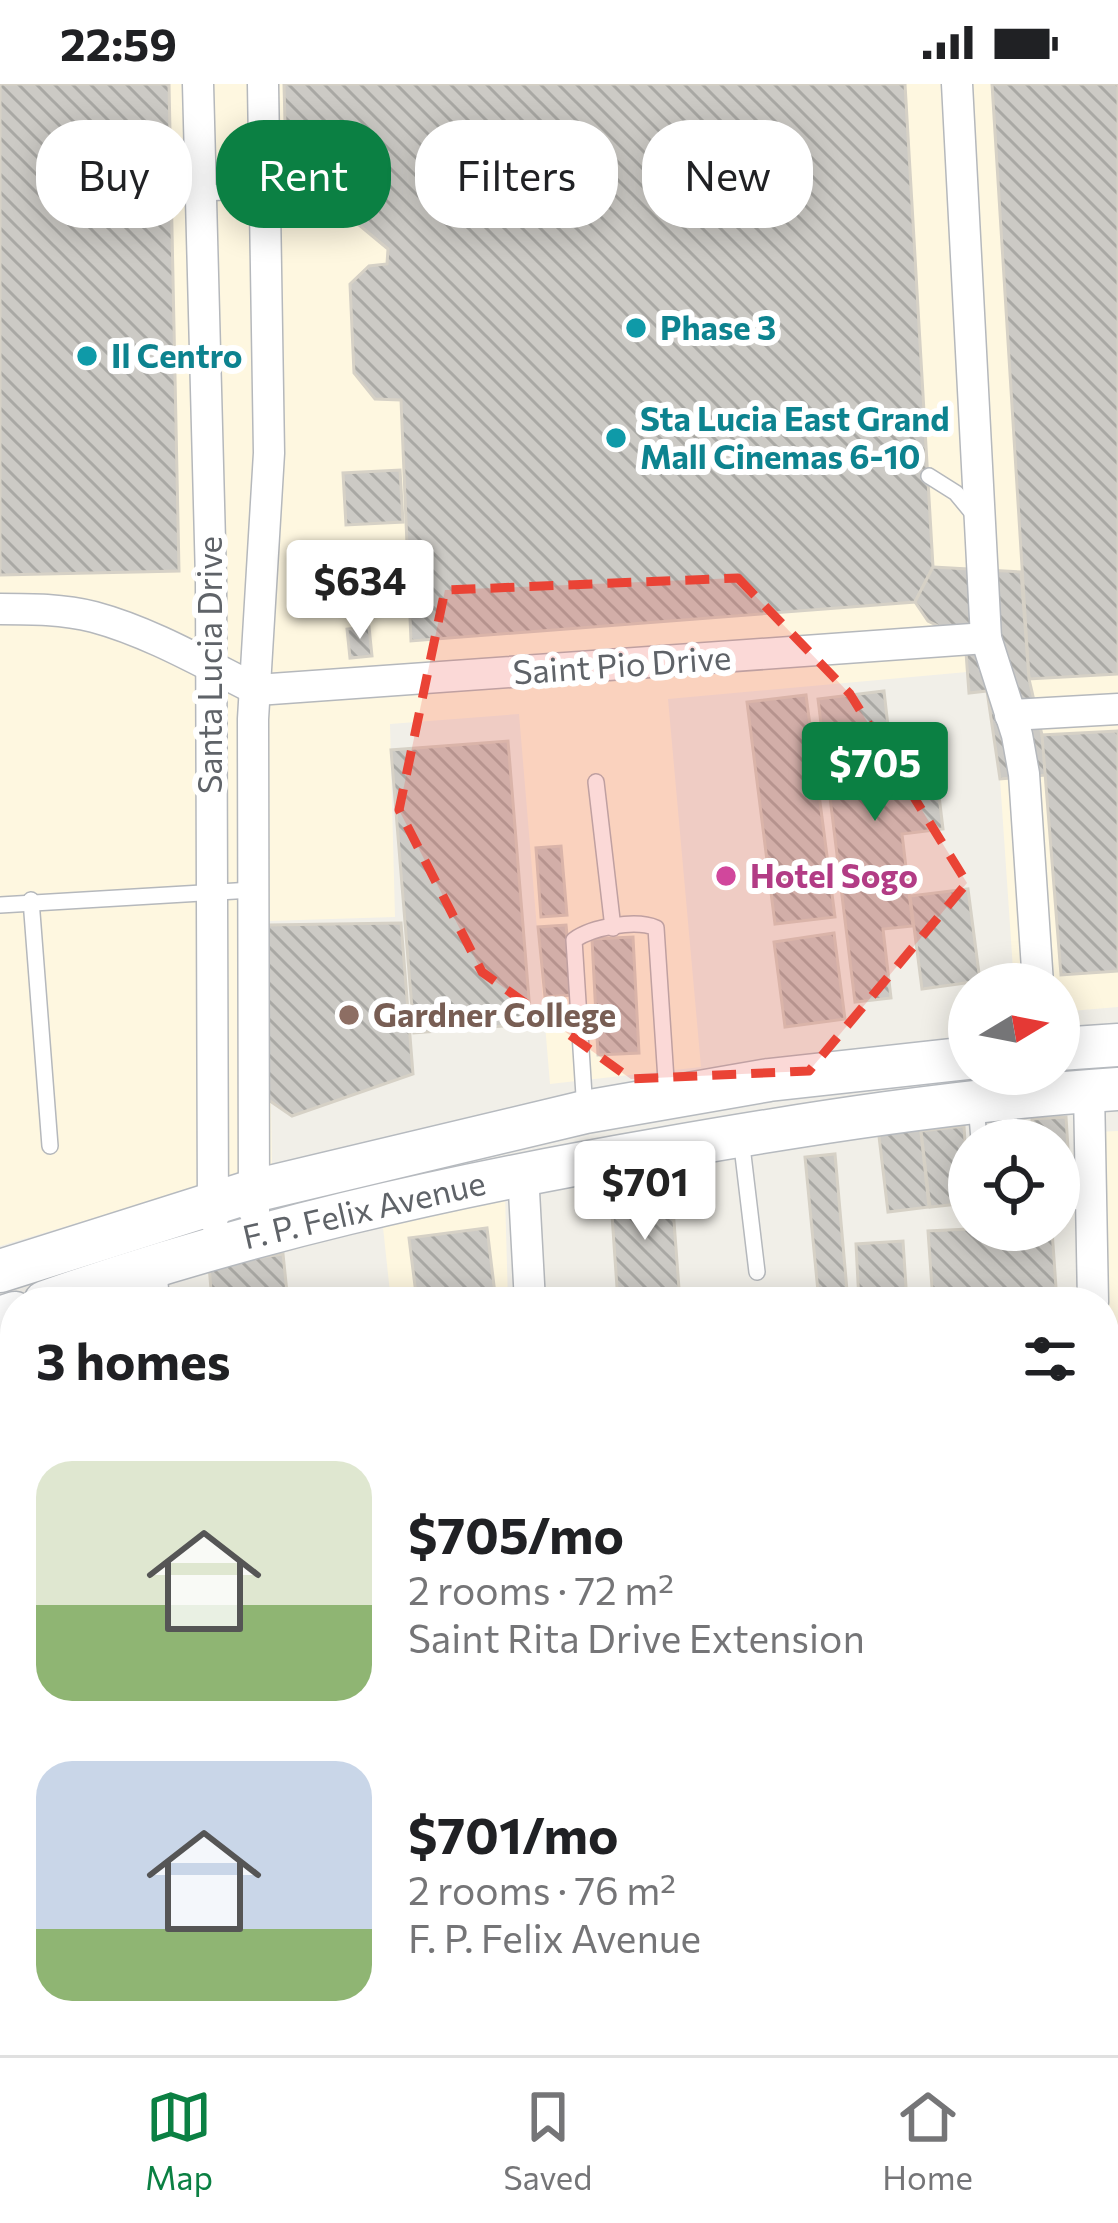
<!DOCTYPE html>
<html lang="en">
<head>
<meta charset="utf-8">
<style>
  :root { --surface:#fff; --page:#f6f6f6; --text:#202124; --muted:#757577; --line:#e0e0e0; --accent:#0b8043 }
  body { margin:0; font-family:Commissioner,sans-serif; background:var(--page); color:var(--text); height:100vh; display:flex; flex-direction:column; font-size:45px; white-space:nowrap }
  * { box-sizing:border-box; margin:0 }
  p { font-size:39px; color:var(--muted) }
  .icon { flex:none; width:66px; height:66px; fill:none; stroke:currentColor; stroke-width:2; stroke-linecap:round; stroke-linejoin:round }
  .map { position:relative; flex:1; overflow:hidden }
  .panel { position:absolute; left:0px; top:1203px; width:1119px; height:768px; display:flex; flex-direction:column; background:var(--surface); border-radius:48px 48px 0 0; box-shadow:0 6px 30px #0003 }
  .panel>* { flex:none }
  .top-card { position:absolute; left:36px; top:36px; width:1047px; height:108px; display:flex; gap:24px }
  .needle { width:78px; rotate:80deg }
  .buttons { position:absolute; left:948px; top:879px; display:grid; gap:24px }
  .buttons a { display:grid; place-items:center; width:132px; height:132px; border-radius:50%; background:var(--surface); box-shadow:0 6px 30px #0003; font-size:60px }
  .price { position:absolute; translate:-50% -102px; padding:0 27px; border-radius:12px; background:#fff; color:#222; font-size:39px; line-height:78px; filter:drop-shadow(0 3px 6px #0008) }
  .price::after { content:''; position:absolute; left:50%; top:72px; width:36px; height:27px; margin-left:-18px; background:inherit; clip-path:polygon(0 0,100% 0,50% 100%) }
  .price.on { background:var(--accent); color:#fff }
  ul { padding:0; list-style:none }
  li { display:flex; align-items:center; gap:36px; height:300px; padding:0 36px }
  li span { display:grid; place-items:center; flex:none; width:336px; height:240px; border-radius:36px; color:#555 }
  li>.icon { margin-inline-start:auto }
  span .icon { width:144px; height:144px; fill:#fffc; stroke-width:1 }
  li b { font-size:51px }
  h2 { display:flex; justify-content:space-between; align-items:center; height:144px; padding:0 36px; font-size:51px }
  .chip { padding:0 42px; border-radius:48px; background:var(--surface); box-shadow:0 6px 30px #0003; font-size:42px; line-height:108px }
  .chip.on { background:var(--accent); color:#fff }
  .status { display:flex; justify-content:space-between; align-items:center; height:84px; padding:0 60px; background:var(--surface); direction:ltr }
  .status svg { height:33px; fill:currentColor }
  .dock { display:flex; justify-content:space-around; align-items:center; height:168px; border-top:3px solid var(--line); background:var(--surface); font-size:33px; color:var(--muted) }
  .dock a { display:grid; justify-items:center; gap:6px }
  .dock .on { color:var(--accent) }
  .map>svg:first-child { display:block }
  .commercial { fill:#fef7e0 }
  .building { fill:url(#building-back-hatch); stroke:#d6d1c6; stroke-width:3 }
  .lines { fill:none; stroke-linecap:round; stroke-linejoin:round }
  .lane-casing { stroke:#b5b8bc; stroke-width:18 }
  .street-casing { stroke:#b5b8bc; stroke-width:33 }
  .secondary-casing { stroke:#b6babf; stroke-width:45 }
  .path { stroke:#9cc7a9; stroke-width:6; stroke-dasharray:12 6; stroke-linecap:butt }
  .lane { stroke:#fff; stroke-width:15 }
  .street { stroke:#fff; stroke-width:30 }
  .secondary { stroke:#fff; stroke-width:42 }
  .marked { fill:#ea4335; fill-opacity:0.2; stroke:#ea4335; stroke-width:9; stroke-dasharray:24 15; stroke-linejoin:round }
  .culture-dot { fill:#0f9aa8; stroke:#fff; stroke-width:4.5 }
  .hotel-dot { fill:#d1479c; stroke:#fff; stroke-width:4.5 }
  .education-dot { fill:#8d6e63; stroke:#fff; stroke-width:4.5 }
  .labels { text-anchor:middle; stroke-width:12; stroke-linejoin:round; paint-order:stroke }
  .culture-label { font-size:33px; font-weight:bold; fill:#0d838f; stroke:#fff; text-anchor:start }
  .street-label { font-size:33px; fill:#5f6368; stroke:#fff }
  .hotel-label { font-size:33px; font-weight:bold; fill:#b23c85; stroke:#fff; text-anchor:start }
  .education-label { font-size:33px; font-weight:bold; fill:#785e54; stroke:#fff; text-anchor:start }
</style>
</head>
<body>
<div class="status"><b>22:59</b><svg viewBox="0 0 49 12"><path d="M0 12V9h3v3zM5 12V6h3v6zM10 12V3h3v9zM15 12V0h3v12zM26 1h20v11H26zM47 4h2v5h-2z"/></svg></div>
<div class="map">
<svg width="1118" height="1971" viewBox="0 0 1118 1971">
  <defs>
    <pattern id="building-back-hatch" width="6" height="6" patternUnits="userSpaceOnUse" patternTransform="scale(3)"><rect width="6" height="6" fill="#cccac5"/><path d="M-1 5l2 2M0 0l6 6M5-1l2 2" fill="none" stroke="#a9a8a4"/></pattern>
  </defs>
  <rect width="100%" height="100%" fill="#f1efe8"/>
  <g class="commercial">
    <path d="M 0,0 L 1118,0 L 1118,923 L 1059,928 L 1059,900 L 1014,900 L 1000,695 L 987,608 L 969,609 L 967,588 L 668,615 L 701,983 L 550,1000 L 519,630 L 390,640 L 395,833 L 268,837 L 272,1081 L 0,1162 Z"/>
    <path d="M 1118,1047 L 1118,1860 L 1104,1383 L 1104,1218 L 1094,1048 Z"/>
    <path d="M 505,1110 L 508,1218 L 391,1218 L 382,1134 Z"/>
    <path d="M 165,1956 L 510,1956 L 510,1971 L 164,1971 Z"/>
  </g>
  <g class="building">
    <path d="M 0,0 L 169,0 L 179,487 L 0,491 Z"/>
    <path d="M 284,0 L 905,0 L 933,483 L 915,518 L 411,557 L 401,316 L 375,315 L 354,289 L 350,200 L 369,182 L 387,180 L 388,165 L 329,116 L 287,117 Z"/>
    <path d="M 992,0 L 1118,0 L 1118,590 L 1029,595 Z"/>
    <path d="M 400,386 L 403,438 L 346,441 L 343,389 Z"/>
    <path d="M 403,464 L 407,530 L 349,533 L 346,467 Z"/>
    <path d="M 933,483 L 1021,488 L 1029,595 L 1042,651 L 1047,691 L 1000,695 L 987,607 L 969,609 L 965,555 L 928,537 L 915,518 Z"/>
    <path d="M 369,543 L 372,572 L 350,574 L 347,545 Z"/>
    <path d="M 884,607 L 889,651 L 931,646 L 943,745 L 902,750 L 913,842 L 883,845 L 891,914 L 855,918 L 818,615 Z"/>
    <path d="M 806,611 L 835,833 L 775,840 L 747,618 Z"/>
    <path d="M 1118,647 L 1118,887 L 1061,891 L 1042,651 Z"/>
    <path d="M 508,657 L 531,940 L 414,949 L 391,666 Z"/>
    <path d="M 561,762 L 567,831 L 541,833 L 536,764 Z"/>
    <path d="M 968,805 L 980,897 L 922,905 L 910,812 Z"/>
    <path d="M 401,839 L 413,990 L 292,1032 L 267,1015 L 268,841 Z"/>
    <path d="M 566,841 L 573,911 L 545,913 L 538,843 Z"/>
    <path d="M 834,849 L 845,935 L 785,943 L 774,858 Z"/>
    <path d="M 633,853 L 639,969 L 598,971 L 592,855 Z"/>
    <path d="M 1066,1033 L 1071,1111 L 1059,1112 L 1059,1056 L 999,1055 L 1033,1053 L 1032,1035 Z"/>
    <path d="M 920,1039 L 929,1123 L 888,1128 L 878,1044 Z"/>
    <path d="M 964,1042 L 969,1119 L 930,1123 L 921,1047 Z"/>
    <path d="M 835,1070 L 848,1218 L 819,1218 L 805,1073 Z"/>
    <path d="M 671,1097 L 680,1218 L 618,1218 L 610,1102 Z"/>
    <path d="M 487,1144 L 496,1218 L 417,1218 L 409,1154 Z"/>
    <path d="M 969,1145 L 1052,1146 L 1057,1218 L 933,1218 L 928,1147 Z"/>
    <path d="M 903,1157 L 907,1218 L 859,1218 L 856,1160 Z"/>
    <path d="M 283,1170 L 288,1218 L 212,1218 L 209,1181 Z"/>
  </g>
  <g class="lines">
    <defs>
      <g id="lane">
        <path d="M 203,109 L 265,106"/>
        <path d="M 929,392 L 956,409 L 975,432"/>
        <path d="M 596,698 L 613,844"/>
        <path d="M 31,816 L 50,1062"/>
        <path d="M 0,821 L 252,806"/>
        <path d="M 976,1020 L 979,1056"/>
        <path d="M 585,1027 L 574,856 C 592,843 636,835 656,844 L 667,1011"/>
        <path d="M 741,1054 L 757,1188"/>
        <path d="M 1059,1119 L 1091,1116"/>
        <path d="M 1104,1353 L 1118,1353"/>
        <path d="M 1104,1450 L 1118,1449"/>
        <path d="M 1104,1540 L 1118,1540"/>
        <path d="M 1104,1647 L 1118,1647"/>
      </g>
      <g id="street">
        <path d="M 198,0 L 211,496 L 213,1134"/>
        <path d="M 957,0 L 986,554 L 1017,651 L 1024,690 L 1038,900"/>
        <path d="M 0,525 C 31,525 63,525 94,533 C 150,548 205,580 257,606"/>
        <path d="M 257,606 L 986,554"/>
        <path d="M 1010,631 L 1118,625"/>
        <path d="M 1089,1007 L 1093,1218"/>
        <path d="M 523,1089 L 530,1218"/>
        <path d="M 254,1127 L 253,635 L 269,369 L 263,0"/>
        <path d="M 151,1181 L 154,1218"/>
        <path d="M 1104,1689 L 1112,1971"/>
        <path d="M 0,1738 L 15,1737"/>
        <path d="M 534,1956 L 535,1971"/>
        <path d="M 147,1971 L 148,1956"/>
      </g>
      <g id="secondary">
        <path d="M 1059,965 L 1118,961"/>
        <path d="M 0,1187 L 253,1107 L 585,1028 L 769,996 L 969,974"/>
        <path d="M 45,1218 C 244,1148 448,1102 656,1066 C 809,1039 963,1015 1118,1005"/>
        <path d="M 0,1234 L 15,1229"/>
      </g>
    </defs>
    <use href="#lane" class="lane-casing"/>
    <use href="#street" class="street-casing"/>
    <use href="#secondary" class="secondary-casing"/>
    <path class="path" d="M 1104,1309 L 1118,1309"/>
    <use href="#lane" class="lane"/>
    <use href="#street" class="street"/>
    <use href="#secondary" class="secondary"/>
  </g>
  <path class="marked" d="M 738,494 L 850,610 L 967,799 L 809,987 L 631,995 L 482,888 L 399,726 L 445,506 Z"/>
  <g class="culture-dot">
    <circle cx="636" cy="244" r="12"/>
    <circle cx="87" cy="272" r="12"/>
    <circle cx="616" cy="354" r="12"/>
  </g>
  <circle class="hotel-dot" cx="726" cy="792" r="12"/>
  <circle class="education-dot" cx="349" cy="931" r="12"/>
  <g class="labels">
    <g class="culture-label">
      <text x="660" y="256">Phase 3</text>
      <text x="111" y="284">Il Centro</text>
      <text x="640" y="347">Sta Lucia East Grand<tspan x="640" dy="38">Mall Cinemas 6-10</tspan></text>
    </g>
    <g class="street-label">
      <text transform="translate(210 581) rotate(-90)" y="12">Santa Lucia Drive</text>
      <text transform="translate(622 581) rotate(-4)" y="12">Saint Pio Drive</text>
      <text transform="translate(364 1126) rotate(-13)" y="12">F. P. Felix Avenue</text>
    </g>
    <g class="hotel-label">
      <text x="750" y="804">Hotel Sogo</text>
    </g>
    <g class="education-label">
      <text x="373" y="943">Gardner College</text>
    </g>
  </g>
</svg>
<div class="buttons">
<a><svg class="needle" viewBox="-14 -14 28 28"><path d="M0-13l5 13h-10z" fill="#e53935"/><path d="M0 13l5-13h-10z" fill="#757577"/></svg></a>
<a><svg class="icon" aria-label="locate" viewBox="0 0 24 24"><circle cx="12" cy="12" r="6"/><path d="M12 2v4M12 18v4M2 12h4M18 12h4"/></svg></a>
</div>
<b class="price" style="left:360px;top:558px">$634</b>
<b class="price on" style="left:875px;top:740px">$705</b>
<b class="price" style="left:645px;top:1159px">$701</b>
<div class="top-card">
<a class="chip">Buy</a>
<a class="chip on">Rent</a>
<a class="chip">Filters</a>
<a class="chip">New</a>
</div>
<section class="panel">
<h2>3 homes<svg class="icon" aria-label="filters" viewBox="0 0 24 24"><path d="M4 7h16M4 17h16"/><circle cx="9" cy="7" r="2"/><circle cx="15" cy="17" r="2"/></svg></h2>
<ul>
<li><span style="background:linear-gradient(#dfe7d0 60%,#8fb573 0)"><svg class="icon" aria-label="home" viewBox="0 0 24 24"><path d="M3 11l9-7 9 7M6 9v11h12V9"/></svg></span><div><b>$705/mo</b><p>2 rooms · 72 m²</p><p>Saint Rita Drive Extension</p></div></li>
<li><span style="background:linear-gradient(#c9d6e8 70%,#8fb573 0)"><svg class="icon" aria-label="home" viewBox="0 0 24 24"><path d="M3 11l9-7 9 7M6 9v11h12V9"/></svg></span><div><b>$701/mo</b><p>2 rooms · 76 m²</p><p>F. P. Felix Avenue</p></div></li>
</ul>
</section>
</div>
<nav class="dock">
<a class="on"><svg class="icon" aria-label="map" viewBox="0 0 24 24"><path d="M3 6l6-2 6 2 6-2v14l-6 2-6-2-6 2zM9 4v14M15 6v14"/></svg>Map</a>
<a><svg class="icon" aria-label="saved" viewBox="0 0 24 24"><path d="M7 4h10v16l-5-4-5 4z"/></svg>Saved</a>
<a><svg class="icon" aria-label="home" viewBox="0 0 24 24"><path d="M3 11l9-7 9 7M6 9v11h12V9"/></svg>Home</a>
</nav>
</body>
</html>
